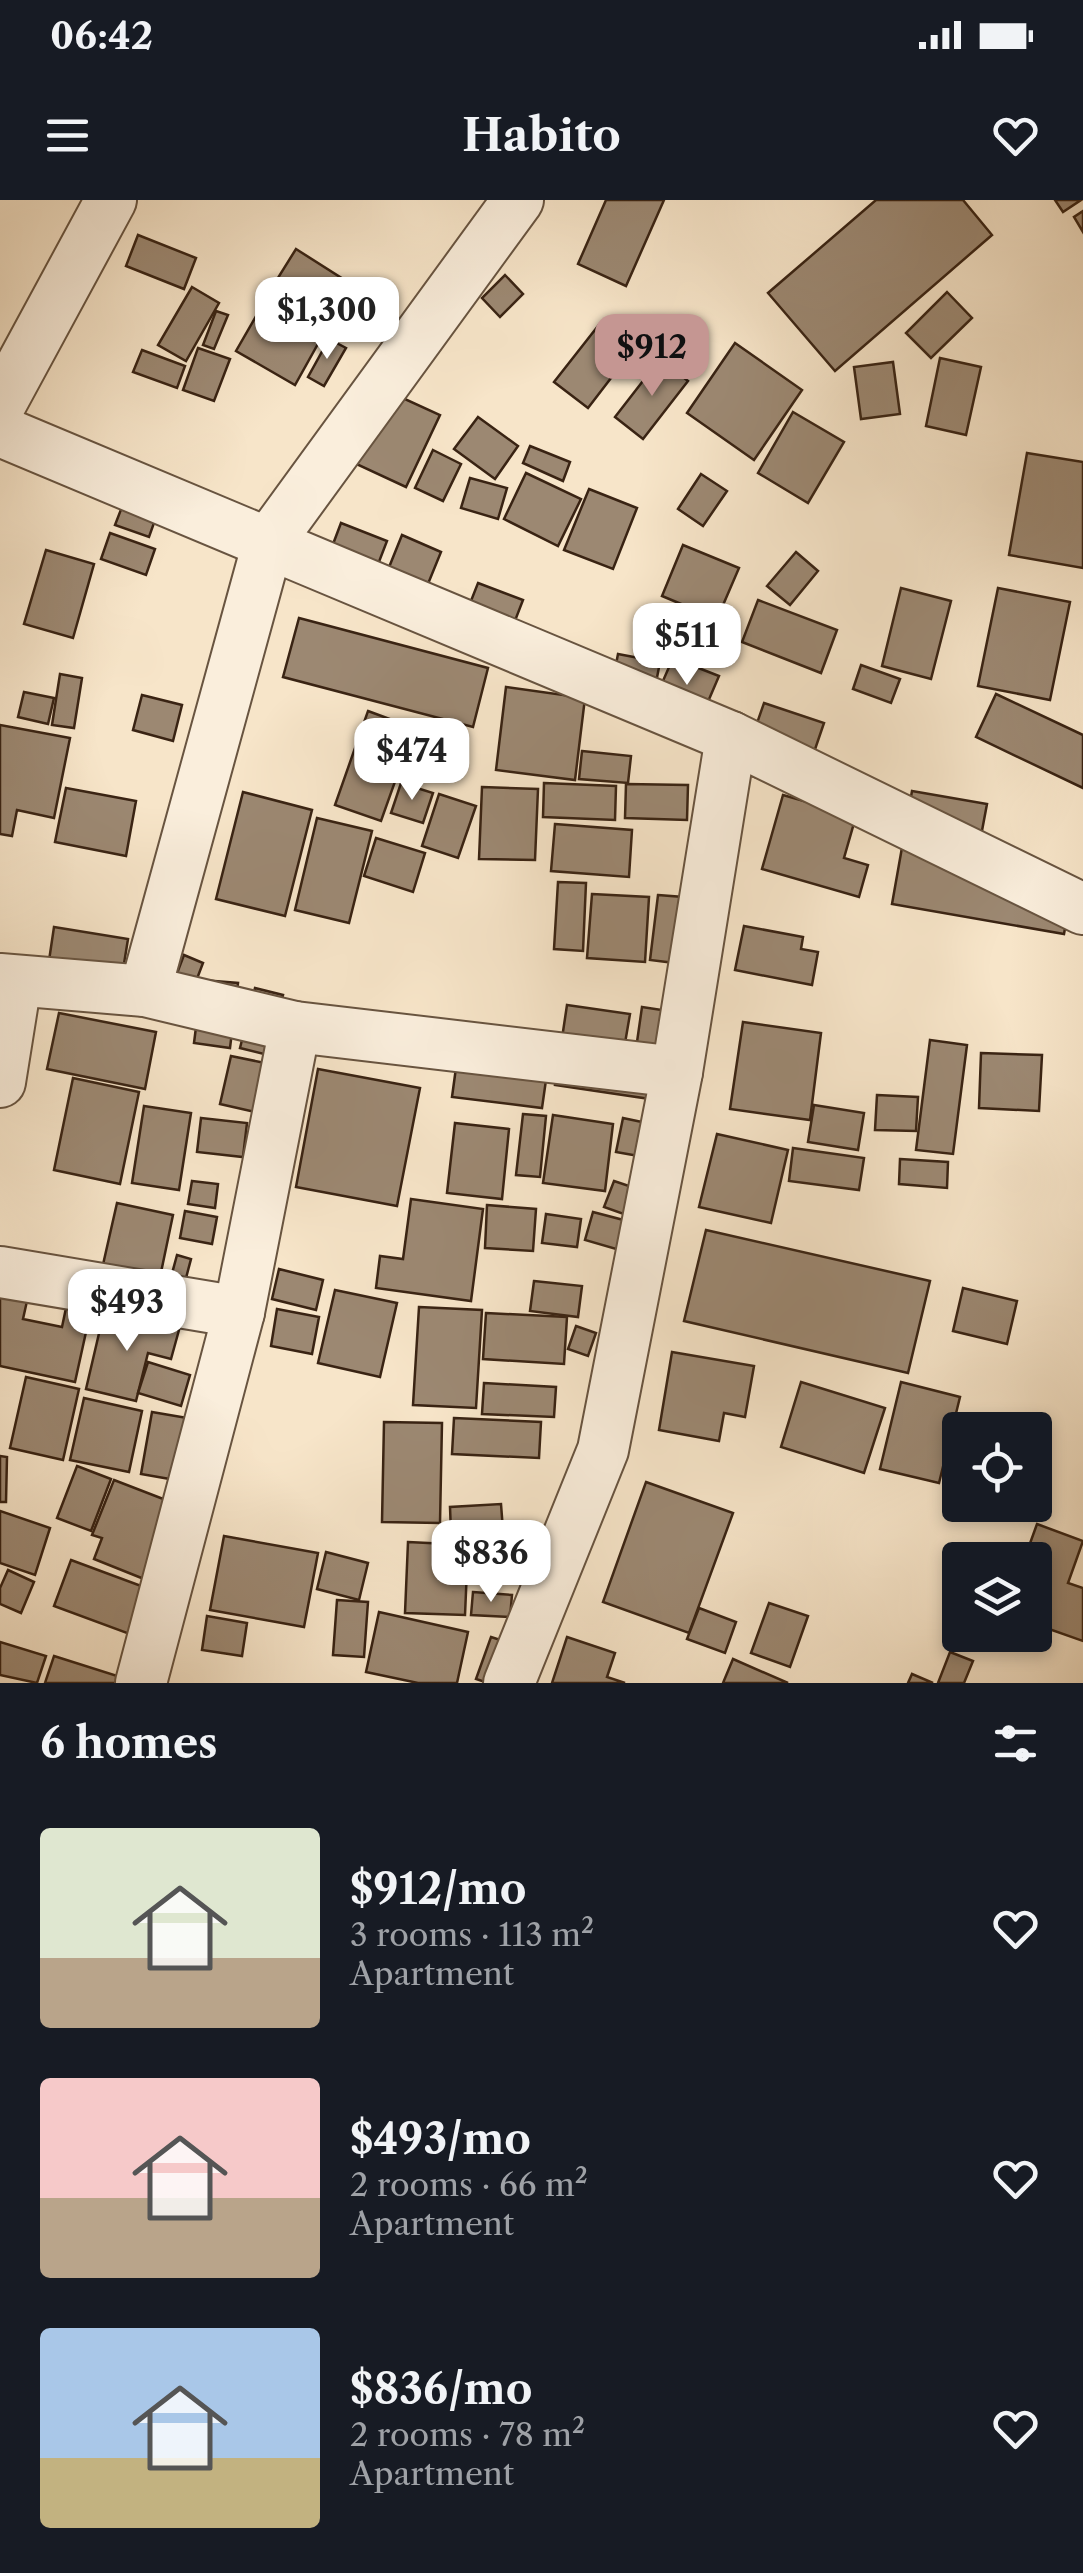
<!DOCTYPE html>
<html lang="en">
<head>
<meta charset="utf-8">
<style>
  :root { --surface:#171b24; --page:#20242c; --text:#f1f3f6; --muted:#9ea1a6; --accent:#c59692 }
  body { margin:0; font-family:"Libre Caslon Text",serif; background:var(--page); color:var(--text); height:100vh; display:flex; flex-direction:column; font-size:38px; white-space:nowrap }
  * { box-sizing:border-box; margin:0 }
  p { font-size:32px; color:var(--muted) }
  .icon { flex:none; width:55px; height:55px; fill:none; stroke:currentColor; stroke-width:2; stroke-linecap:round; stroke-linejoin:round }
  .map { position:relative; height:1483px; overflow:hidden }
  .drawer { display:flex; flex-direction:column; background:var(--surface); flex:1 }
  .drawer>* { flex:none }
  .tools { position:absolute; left:942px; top:1212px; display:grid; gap:20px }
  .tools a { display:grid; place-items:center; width:110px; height:110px; border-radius:10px; background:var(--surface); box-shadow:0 5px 15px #0003; font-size:50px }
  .price { position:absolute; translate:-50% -85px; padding:0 22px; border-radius:20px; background:#fff; color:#222; font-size:32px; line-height:65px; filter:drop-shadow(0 2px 5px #0008) }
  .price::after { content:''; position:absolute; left:50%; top:60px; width:30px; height:22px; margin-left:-15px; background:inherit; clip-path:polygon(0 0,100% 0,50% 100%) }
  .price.current { background:var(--accent); color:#111 }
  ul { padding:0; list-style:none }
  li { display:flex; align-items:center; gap:30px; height:250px; padding:0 40px }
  li span { display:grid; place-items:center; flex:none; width:280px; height:200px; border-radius:10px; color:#555 }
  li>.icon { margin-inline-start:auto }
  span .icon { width:120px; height:120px; fill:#fffc; stroke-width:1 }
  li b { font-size:42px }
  h2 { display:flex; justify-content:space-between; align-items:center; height:120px; padding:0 40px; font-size:42px }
  .status { display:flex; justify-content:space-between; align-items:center; height:70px; padding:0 50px; background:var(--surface); direction:ltr }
  .status svg { height:28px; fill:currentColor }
  header { display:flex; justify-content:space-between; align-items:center; height:130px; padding:0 40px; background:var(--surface); font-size:45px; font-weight:700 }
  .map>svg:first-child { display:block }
  .building { fill:#9c8872; stroke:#392313; stroke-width:2.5 }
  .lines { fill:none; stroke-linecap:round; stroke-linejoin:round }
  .street-casing { stroke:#685440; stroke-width:54 }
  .street { stroke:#faeedc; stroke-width:50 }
</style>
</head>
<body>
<div class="status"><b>06:42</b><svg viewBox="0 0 49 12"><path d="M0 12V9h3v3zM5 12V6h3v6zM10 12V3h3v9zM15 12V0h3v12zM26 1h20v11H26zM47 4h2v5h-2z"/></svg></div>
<header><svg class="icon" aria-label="menu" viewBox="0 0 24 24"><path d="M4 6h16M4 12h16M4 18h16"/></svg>Habito<svg class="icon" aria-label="heart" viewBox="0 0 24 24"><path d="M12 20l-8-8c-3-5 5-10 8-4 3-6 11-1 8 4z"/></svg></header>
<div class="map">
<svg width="1083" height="1483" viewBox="0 0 1083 1483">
  <rect width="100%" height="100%" fill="#f7e5c9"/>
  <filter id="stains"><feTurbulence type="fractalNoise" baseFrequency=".002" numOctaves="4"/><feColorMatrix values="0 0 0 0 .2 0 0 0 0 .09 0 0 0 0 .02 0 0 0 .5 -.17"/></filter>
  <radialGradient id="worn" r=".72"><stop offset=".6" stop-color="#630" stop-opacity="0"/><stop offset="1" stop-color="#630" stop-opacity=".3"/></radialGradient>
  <g class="building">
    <path d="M 606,0 L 664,0 L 626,86 L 578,64 Z"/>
    <path d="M 876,0 L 963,0 L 992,35 L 835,171 L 768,93 Z"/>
    <path d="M 1055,0 L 1081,0 L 1063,12 Z"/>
    <path d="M 1083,11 L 1083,32 L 1074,17 Z"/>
    <path d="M 138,35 L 196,58 L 184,89 L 126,66 Z"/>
    <path d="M 296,49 L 354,86 L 329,126 L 271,89 Z"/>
    <path d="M 505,75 L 523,94 L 500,117 L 482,98 Z"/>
    <path d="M 192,87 L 219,103 L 186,161 L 158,145 Z"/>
    <path d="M 947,92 L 972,118 L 931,158 L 906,133 Z"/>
    <path d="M 266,99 L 324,133 L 295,185 L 236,151 Z"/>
    <path d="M 216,111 L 228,115 L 214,149 L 203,145 Z"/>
    <path d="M 598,126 L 631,152 L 588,208 L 554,182 Z"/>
    <path d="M 329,139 L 346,148 L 324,186 L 308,177 Z"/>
    <path d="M 735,143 L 802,190 L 754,260 L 687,213 Z"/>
    <path d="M 198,148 L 230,159 L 214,201 L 183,190 Z"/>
    <path d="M 142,150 L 185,166 L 177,188 L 133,172 Z"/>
    <path d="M 940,158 L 981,167 L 966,235 L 926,226 Z"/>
    <path d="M 660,159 L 688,181 L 643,239 L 615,217 Z"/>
    <path d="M 893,162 L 900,214 L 861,219 L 854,167 Z"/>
    <path d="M 372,184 L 440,215 L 406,287 L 339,256 Z"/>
    <path d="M 793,212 L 844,242 L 808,303 L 758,273 Z"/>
    <path d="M 478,217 L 518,246 L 495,279 L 454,249 Z"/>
    <path d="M 530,246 L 570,262 L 563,281 L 523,263 Z"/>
    <path d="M 433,250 L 461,264 L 443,301 L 415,288 Z"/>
    <path d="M 1027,253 L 1083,262 L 1083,368 L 1009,355 Z"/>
    <path d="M 526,273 L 581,299 L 558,346 L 504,319 Z"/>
    <path d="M 701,274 L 727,291 L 703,326 L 678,309 Z"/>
    <path d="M 470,278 L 507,288 L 498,319 L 461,308 Z"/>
    <path d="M 589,289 L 637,308 L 613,369 L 564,350 Z"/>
    <path d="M 127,294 L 160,306 L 149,337 L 115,325 Z"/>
    <path d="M 341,323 L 387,341 L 367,393 L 321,376 Z"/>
    <path d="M 110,333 L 155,349 L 146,375 L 101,359 Z"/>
    <path d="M 402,335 L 441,352 L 410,428 L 371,412 Z"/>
    <path d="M 683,345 L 739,368 L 717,419 L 662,396 Z"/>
    <path d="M 46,350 L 94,364 L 73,438 L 24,424 Z"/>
    <path d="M 796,352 L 818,371 L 790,405 L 767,386 Z"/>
    <path d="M 478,383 L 523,400 L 501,457 L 456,439 Z"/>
    <path d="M 901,388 L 951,401 L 931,479 L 882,466 Z"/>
    <path d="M 998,388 L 1070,402 L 1050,500 L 978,486 Z"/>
    <path d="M 758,400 L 837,430 L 821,473 L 742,442 Z"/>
    <path d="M 299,418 L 488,468 L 473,527 L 283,477 Z"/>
    <path d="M 618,454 L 660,462 L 649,519 L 607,511 Z"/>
    <path d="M 673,458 L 719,476 L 701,518 L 655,499 Z"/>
    <path d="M 861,465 L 900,479 L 891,503 L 853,489 Z"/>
    <path d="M 60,474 L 82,478 L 74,528 L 52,525 Z"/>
    <path d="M 506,487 L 585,498 L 575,580 L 496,570 Z"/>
    <path d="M 24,492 L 54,498 L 48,524 L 18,517 Z"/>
    <path d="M 996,494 L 1083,535 L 1083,588 L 976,537 Z"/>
    <path d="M 142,495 L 182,505 L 173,541 L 133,530 Z"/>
    <path d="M 764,503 L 824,523 L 811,561 L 823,600 L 740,572 Z"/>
    <path d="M 368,511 L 414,528 L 381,621 L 335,605 Z"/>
    <path d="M 0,525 L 70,538 L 54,618 L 17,610 L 12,636 L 0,634 Z"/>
    <path d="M 582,551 L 631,556 L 628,583 L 579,579 Z"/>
    <path d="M 401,583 L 433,593 L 423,623 L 391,613 Z"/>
    <path d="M 544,583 L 616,586 L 615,620 L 543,617 Z"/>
    <path d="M 626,584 L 688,585 L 687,620 L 625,618 Z"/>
    <path d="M 482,587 L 538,589 L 535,660 L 479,659 Z"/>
    <path d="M 66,588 L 136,601 L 126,656 L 55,642 Z"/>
    <path d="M 912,591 L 987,604 L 975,668 L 1073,684 L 1064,734 L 892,704 Z"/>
    <path d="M 243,592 L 312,610 L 285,716 L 216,699 Z"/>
    <path d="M 439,594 L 476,606 L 458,658 L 422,646 Z"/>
    <path d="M 783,595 L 856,616 L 844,658 L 868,665 L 859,697 L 762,669 Z"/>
    <path d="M 317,618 L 372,631 L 349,723 L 295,710 Z"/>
    <path d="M 555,624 L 632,630 L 629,677 L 551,671 Z"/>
    <path d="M 376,638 L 425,653 L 413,692 L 364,676 Z"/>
    <path d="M 558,682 L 586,683 L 583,751 L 554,749 Z"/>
    <path d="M 592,694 L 649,697 L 645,762 L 587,758 Z"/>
    <path d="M 658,695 L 683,697 L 675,763 L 650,760 Z"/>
    <path d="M 744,726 L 803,737 L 801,749 L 818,752 L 812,785 L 735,770 Z"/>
    <path d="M 54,727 L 128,739 L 116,813 L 43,801 Z"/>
    <path d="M 184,755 L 203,763 L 190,797 L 171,789 Z"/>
    <path d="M 202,780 L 238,783 L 230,848 L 194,843 Z"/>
    <path d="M 255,788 L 283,795 L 268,855 L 240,848 Z"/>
    <path d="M 567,805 L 630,814 L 624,849 L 657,900 L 555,885 Z"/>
    <path d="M 642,807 L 675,812 L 670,847 L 637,842 Z"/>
    <path d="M 59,813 L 156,832 L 145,889 L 47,869 Z"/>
    <path d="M 743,822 L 821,833 L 810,920 L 730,909 Z"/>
    <path d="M 462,824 L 546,880 L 542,908 L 452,897 Z"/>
    <path d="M 930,840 L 967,845 L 953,954 L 916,950 Z"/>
    <path d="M 981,853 L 1042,855 L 1039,911 L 979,908 Z"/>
    <path d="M 231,856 L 265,863 L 255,912 L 220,904 Z"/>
    <path d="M 318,869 L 420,888 L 397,1006 L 296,987 Z"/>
    <path d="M 73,878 L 139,892 L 120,984 L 54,970 Z"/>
    <path d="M 877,895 L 918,897 L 916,931 L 875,930 Z"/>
    <path d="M 814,905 L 864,913 L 858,950 L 808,942 Z"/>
    <path d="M 144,906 L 191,913 L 179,990 L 132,983 Z"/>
    <path d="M 523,914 L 546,916 L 540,977 L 516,975 Z"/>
    <path d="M 553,915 L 613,924 L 605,991 L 543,983 Z"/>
    <path d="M 201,918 L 247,923 L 243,957 L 197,952 Z"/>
    <path d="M 623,918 L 656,925 L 650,958 L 616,952 Z"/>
    <path d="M 455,923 L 509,929 L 502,999 L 447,993 Z"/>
    <path d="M 717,934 L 788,950 L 771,1023 L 699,1007 Z"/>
    <path d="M 793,948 L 864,958 L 859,990 L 789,981 Z"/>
    <path d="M 900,959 L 948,962 L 947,988 L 899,984 Z"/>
    <path d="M 192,981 L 218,984 L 215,1008 L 188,1004 Z"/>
    <path d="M 614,981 L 641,990 L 632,1017 L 604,1007 Z"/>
    <path d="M 411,999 L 483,1009 L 471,1101 L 376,1088 L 380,1056 L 403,1059 Z"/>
    <path d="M 117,1003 L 173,1015 L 159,1082 L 102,1069 Z"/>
    <path d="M 487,1005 L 536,1009 L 533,1051 L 485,1048 Z"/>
    <path d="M 185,1011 L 217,1017 L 212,1044 L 180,1038 Z"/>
    <path d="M 593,1012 L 631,1022 L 623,1051 L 585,1040 Z"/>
    <path d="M 546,1014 L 581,1019 L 577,1047 L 542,1043 Z"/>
    <path d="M 706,1030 L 930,1081 L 908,1173 L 684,1121 Z"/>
    <path d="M 177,1055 L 191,1059 L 181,1097 L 167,1092 Z"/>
    <path d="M 279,1069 L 323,1080 L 316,1110 L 272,1099 Z"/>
    <path d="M 0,1076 L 31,1083 L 23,1119 L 62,1127 L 66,1108 L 90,1114 L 75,1182 L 0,1166 Z"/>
    <path d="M 534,1081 L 582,1086 L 578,1117 L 530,1111 Z"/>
    <path d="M 963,1088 L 1017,1101 L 1007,1144 L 953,1131 Z"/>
    <path d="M 335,1090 L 397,1103 L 380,1177 L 318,1163 Z"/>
    <path d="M 419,1107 L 482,1110 L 476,1208 L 413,1205 Z"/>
    <path d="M 277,1109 L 319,1117 L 312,1154 L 271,1146 Z"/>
    <path d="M 104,1112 L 179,1130 L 171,1159 L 148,1153 L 136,1201 L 86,1189 Z"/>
    <path d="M 486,1113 L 567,1117 L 564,1164 L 483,1159 Z"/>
    <path d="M 576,1126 L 596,1133 L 588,1156 L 568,1149 Z"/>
    <path d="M 672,1152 L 754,1166 L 745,1217 L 724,1213 L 719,1241 L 659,1230 Z"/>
    <path d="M 148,1162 L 190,1175 L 181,1206 L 138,1193 Z"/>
    <path d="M 26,1177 L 79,1189 L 63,1260 L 10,1248 Z"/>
    <path d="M 801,1182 L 885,1208 L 864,1273 L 781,1247 Z"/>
    <path d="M 901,1182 L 960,1197 L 939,1283 L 880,1269 Z"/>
    <path d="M 484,1183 L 556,1187 L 554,1217 L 482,1214 Z"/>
    <path d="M 84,1198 L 142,1211 L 129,1272 L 70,1260 Z"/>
    <path d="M 152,1212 L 199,1220 L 187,1282 L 141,1274 Z"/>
    <path d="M 454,1218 L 541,1222 L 539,1258 L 452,1254 Z"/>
    <path d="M 384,1222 L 442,1223 L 440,1323 L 382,1322 Z"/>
    <path d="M 0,1256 L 7,1257 L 6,1302 L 0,1302 Z"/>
    <path d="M 77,1266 L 111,1279 L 91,1331 L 57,1318 Z"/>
    <path d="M 114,1280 L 184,1307 L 154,1383 L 94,1359 L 102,1338 L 92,1335 Z"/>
    <path d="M 646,1282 L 733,1313 L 689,1433 L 603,1402 Z"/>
    <path d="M 501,1304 L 503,1330 L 451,1333 L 450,1307 Z"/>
    <path d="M 0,1311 L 50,1328 L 35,1375 L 0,1363 Z"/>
    <path d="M 1037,1324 L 1083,1341 L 1068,1383 L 1083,1388 L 1083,1441 L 1035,1424 L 1035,1360 L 1024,1360 Z"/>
    <path d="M 224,1336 L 318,1353 L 304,1427 L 210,1410 Z"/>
    <path d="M 408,1342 L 468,1345 L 465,1415 L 405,1413 Z"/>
    <path d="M 326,1352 L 368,1363 L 359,1400 L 317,1389 Z"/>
    <path d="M 71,1360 L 152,1390 L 135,1436 L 54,1406 Z"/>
    <path d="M 8,1370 L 34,1382 L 21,1413 L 0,1404 L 0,1388 Z"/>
    <path d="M 473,1392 L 512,1395 L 510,1417 L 471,1415 Z"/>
    <path d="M 337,1400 L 368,1402 L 364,1457 L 333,1455 Z"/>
    <path d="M 769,1403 L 808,1416 L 790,1467 L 751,1453 Z"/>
    <path d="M 699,1408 L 736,1422 L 725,1453 L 687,1439 Z"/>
    <path d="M 379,1412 L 468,1432 L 457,1483 L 418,1483 L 366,1472 Z"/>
    <path d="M 207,1416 L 247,1423 L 242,1456 L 202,1450 Z"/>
    <path d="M 491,1437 L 510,1443 L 488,1483 L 476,1479 Z"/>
    <path d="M 567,1437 L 615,1453 L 607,1477 L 625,1483 L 552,1483 Z"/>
    <path d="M 0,1442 L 46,1456 L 37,1483 L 0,1475 Z"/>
    <path d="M 950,1452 L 973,1461 L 964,1483 L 938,1483 Z"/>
    <path d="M 54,1456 L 130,1480 L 129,1483 L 45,1483 Z"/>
    <path d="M 733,1459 L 788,1483 L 723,1483 Z"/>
    <path d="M 912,1474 L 933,1483 L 908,1483 Z"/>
  </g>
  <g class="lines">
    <defs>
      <g id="street">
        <path d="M 0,205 L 111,0"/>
        <path d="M 0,231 L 731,537 L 1083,709"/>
        <path d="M 0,779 L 145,791 L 295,827 L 677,872"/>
        <path d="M 145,791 L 268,343 L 518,0"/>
        <path d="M 0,882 L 16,782"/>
        <path d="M 0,1072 L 239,1112"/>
        <path d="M 141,1483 L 239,1112 L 295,827"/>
        <path d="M 509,1483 L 603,1250 L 677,872 L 731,537"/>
      </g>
    </defs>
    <use href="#street" class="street-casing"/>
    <use href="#street" class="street"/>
  </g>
  <rect width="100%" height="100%" filter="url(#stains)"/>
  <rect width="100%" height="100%" fill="url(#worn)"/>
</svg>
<div class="tools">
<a><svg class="icon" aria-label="locate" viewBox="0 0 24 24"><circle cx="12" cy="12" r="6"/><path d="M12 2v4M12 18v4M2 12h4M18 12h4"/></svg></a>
<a><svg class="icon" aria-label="layers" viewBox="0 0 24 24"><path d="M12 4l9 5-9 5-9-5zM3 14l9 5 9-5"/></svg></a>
</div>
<b class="price" style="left:327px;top:162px">$1,300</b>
<b class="price current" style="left:652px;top:199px">$912</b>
<b class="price" style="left:687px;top:488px">$511</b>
<b class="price" style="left:412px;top:603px">$474</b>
<b class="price" style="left:127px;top:1154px">$493</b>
<b class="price" style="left:491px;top:1405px">$836</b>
</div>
<section class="drawer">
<h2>6 homes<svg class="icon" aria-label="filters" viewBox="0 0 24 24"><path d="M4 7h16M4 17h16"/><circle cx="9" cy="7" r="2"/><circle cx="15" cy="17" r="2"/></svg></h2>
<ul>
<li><span style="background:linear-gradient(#dfe7d0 65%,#b9a48a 0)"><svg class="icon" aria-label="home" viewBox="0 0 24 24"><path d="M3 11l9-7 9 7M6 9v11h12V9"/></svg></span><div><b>$912/mo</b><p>3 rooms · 113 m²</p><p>Apartment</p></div><svg class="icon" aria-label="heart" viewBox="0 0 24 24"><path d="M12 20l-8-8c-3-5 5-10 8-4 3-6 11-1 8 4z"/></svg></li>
<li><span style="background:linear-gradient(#f6c9c9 60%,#b9a48a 0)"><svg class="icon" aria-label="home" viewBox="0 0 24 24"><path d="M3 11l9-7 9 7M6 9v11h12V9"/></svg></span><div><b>$493/mo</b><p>2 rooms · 66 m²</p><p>Apartment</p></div><svg class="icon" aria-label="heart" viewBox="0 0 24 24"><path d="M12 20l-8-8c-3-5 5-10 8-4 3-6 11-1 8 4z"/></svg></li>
<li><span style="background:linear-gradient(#a9c7e8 65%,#c2b280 0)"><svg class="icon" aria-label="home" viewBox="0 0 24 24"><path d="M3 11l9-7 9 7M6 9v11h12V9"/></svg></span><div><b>$836/mo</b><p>2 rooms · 78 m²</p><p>Apartment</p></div><svg class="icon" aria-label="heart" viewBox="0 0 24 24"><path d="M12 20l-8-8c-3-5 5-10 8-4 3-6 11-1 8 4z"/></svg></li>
</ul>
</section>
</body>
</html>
